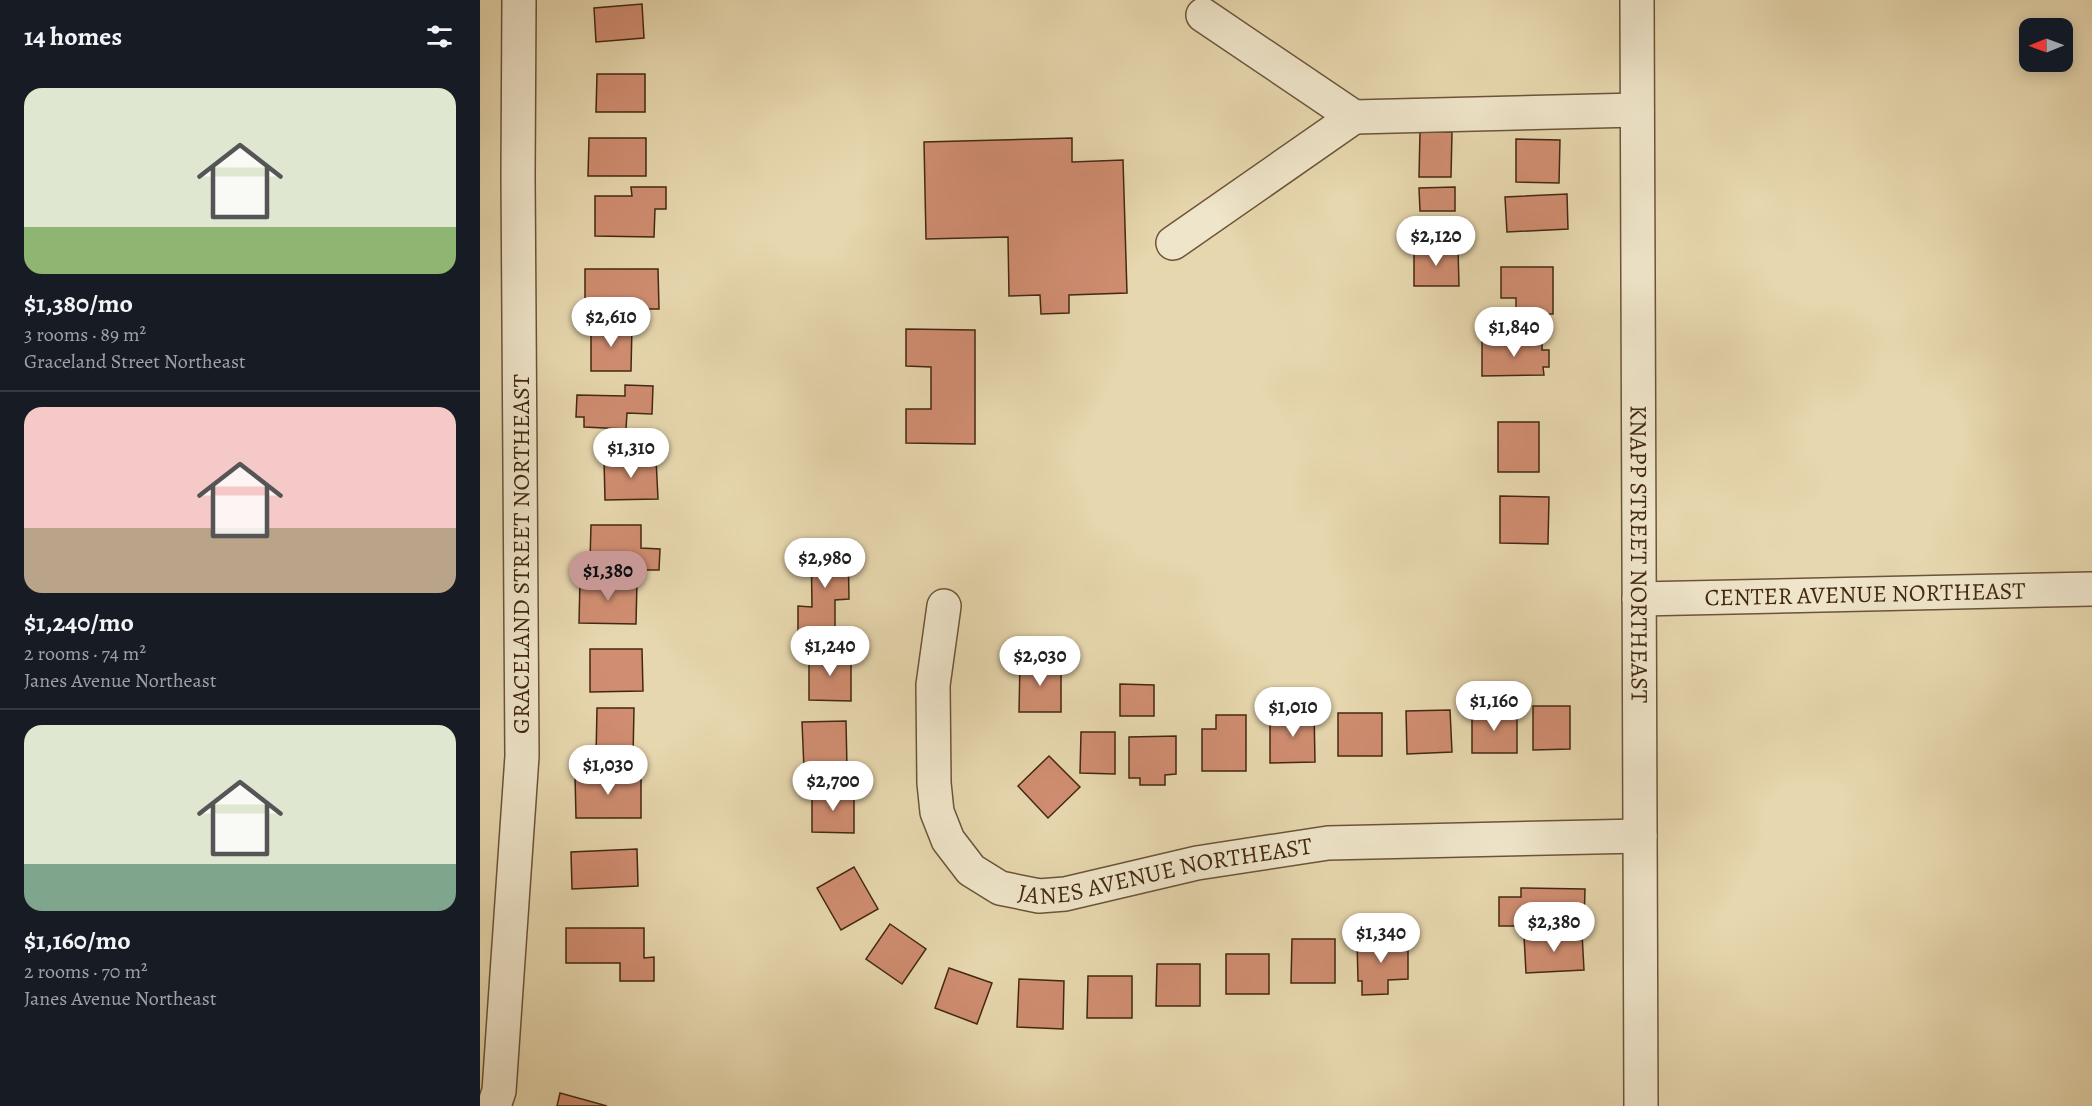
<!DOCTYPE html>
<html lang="en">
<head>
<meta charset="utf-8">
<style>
  :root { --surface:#171b24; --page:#20242c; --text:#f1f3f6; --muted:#9ea1a6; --line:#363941; --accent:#c59692 }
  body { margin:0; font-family:Alegreya,serif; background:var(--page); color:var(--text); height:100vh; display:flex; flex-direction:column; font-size:22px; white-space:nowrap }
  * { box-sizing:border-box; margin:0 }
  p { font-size:20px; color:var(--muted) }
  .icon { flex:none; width:33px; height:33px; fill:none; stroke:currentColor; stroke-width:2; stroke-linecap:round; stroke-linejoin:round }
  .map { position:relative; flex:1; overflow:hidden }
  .drawer { display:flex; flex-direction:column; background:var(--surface); width:480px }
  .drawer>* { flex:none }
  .needle { width:39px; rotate:269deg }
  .tools { position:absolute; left:1539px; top:18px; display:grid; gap:12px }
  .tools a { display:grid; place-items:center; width:54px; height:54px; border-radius:12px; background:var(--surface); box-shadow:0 3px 15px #0003; font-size:30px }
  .price { position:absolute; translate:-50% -51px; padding:0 14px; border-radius:21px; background:#fff; color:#222; font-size:20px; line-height:39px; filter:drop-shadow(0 2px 3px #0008) }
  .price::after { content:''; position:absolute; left:50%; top:36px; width:18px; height:14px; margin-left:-9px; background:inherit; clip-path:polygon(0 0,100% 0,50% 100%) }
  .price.current { background:var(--accent); color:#111 }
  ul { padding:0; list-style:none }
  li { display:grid; align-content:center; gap:12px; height:318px; padding:0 24px }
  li+li { border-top:2px solid var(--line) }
  li span { display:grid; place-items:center; height:186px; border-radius:18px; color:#555 }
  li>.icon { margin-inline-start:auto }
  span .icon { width:108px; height:108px; fill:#fffc; stroke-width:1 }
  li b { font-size:26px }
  h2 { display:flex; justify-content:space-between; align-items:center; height:72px; padding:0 24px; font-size:26px }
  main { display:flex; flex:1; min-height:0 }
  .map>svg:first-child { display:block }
  .building { fill:#d08d71; stroke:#432811; stroke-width:1.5 }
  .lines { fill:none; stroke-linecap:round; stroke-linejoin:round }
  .minor-casing { stroke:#6c5438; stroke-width:36 }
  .tertiary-casing { stroke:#6c5438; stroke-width:36 }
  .minor { stroke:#efe5ca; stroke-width:33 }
  .tertiary { stroke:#efe5ca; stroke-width:33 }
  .labels { text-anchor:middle; stroke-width:6; stroke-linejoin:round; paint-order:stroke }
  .street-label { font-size:24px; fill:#432811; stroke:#efe5ca }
</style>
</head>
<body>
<main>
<section class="drawer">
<h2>14 homes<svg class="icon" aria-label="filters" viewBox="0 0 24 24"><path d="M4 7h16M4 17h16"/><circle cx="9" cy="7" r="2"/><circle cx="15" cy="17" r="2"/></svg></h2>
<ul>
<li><span style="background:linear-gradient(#dfe7d0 75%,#8fb573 0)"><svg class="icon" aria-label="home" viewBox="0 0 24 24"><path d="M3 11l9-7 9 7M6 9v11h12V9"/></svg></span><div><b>$1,380/mo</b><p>3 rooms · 89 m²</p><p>Graceland Street Northeast</p></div></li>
<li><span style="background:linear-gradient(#f6c9c9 65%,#b9a48a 0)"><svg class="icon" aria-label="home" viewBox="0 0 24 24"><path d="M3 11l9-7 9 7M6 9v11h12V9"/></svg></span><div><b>$1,240/mo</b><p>2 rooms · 74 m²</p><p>Janes Avenue Northeast</p></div></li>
<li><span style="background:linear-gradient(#dfe7d0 75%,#7fa58c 0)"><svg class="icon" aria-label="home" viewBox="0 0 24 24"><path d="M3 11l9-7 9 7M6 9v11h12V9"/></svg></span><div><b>$1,160/mo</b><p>2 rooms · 70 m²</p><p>Janes Avenue Northeast</p></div></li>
</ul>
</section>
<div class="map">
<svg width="1612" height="1106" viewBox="0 0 1612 1106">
  <rect width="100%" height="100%" fill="#e7d7ae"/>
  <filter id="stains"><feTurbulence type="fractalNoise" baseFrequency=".00333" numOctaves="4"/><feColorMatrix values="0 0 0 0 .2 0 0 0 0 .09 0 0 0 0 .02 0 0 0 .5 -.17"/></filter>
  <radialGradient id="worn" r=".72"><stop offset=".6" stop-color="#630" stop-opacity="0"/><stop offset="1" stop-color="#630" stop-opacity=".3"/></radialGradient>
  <g class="building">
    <path d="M 162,4 L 164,38 L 116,42 L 114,8 Z"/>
    <path d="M 117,74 L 165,74 L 165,112 L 116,112 Z"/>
    <path d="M 940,132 L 972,132 L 971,177 L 939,177 Z"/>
    <path d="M 109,138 L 166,138 L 166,176 L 108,176 Z"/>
    <path d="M 592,138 L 592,162 L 643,160 L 647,293 L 589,295 L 589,313 L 561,314 L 560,295 L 529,296 L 528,237 L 446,239 L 444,142 Z"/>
    <path d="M 1036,139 L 1080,140 L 1079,183 L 1036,182 Z"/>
    <path d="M 151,187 L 186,187 L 186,209 L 175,209 L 174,237 L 115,236 L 115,196 L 152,196 Z"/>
    <path d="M 975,187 L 975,211 L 940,211 L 939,188 Z"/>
    <path d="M 1087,194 L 1088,229 L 1027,232 L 1025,197 Z"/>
    <path d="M 934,248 L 978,248 L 979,286 L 934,286 Z"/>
    <path d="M 1021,267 L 1073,267 L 1073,314 L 1036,314 L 1036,298 L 1021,298 Z"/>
    <path d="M 105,269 L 178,269 L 179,309 L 105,309 Z"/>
    <path d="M 111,325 L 152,326 L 151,371 L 111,371 Z"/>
    <path d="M 426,329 L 495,330 L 495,444 L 426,443 L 426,409 L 451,409 L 451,367 L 426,366 Z"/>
    <path d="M 1062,339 L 1062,350 L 1069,350 L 1069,367 L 1063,367 L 1064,375 L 1002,376 L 1002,340 Z"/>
    <path d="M 145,385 L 173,386 L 172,414 L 147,413 L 146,429 L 104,427 L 104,417 L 96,417 L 97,395 L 145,396 Z"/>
    <rect x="1018" y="422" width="41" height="50"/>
    <path d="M 176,458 L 178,499 L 125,500 L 124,459 Z"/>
    <path d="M 1020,496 L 1069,497 L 1068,544 L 1020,543 Z"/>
    <path d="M 111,525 L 161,525 L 161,548 L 180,549 L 179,570 L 154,570 L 154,562 L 110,561 Z"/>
    <path d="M 331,539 L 368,539 L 369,599 L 355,600 L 355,640 L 318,640 L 318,606 L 332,607 Z"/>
    <path d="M 100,580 L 157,581 L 156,624 L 99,623 Z"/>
    <path d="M 110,649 L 162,649 L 163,691 L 110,692 Z"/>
    <path d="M 329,653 L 371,653 L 371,701 L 329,700 Z"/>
    <path d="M 581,661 L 581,712 L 539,712 L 540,662 Z"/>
    <path d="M 640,684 L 674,685 L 674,716 L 640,716 Z"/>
    <path d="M 1053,706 L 1090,706 L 1090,749 L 1053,750 Z"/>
    <path d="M 117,708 L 154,708 L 153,757 L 116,757 Z"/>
    <path d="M 811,709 L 834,709 L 835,762 L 790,763 L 790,720 L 811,719 Z"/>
    <path d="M 970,710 L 972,752 L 927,754 L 926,711 Z"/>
    <rect x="992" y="711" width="45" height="42"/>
    <rect x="858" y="713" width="44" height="43"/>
    <path d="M 736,715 L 766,715 L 766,771 L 722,771 L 722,729 L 736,729 Z"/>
    <path d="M 366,721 L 367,768 L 324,769 L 322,722 Z"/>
    <path d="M 601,732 L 635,732 L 635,774 L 600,773 Z"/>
    <path d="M 696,736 L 696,774 L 685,775 L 685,785 L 660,785 L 660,778 L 649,778 L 649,737 Z"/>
    <path d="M 569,756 L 600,787 L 568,818 L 538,786 Z"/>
    <path d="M 95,775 L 161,775 L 161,818 L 96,818 Z"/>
    <path d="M 332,790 L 374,791 L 374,833 L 332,832 Z"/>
    <path d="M 157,849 L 158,886 L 92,889 L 91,852 Z"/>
    <path d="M 374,867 L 398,909 L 361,930 L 337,888 Z"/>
    <path d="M 1041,888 L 1105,889 L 1104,926 L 1019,926 L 1019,897 L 1041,897 Z"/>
    <path d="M 410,924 L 446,949 L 422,984 L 386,959 Z"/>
    <path d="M 86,928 L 164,928 L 164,958 L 174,957 L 174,981 L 140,981 L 140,963 L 86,963 Z"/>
    <path d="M 1102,933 L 1104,970 L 1046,973 L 1044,936 Z"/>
    <path d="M 812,939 L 855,939 L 855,983 L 811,983 Z"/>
    <path d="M 928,939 L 928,979 L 908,980 L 908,994 L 882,995 L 882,981 L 878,981 L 877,940 Z"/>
    <rect x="746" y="954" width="43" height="40"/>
    <path d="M 677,964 L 720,964 L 720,1006 L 676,1006 Z"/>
    <path d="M 469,968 L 512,983 L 497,1024 L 455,1008 Z"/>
    <path d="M 608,976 L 652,976 L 652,1018 L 607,1018 Z"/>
    <path d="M 539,979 L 584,981 L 583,1029 L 537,1027 Z"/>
    <path d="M 80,1093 L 127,1106 L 77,1106 Z"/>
  </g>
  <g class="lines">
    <defs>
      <g id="minor">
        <path d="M 723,15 L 874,117"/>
        <path d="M 874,117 L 1157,110"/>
        <path d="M 693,243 L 874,117"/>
        <path id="s1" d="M 1159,599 L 1612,589"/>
        <path id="s2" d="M 464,606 L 453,685 L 454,783 L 457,812 L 468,840 L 491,870 L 520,888 L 559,896 L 585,894 L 717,863 L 848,843 L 1160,836"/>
        <path d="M 14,1106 L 19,1091 L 42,756 L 38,176 L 39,0"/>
      </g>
      <g id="tertiary">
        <path id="s3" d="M 1157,0 L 1161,1106"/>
      </g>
    </defs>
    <use href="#minor" class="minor-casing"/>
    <use href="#tertiary" class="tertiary-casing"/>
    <use href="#minor" class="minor"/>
    <use href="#tertiary" class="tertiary"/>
  </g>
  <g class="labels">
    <g class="street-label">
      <text dy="8" stroke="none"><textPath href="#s3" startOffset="554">KNAPP STREET NORTHEAST</textPath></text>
      <text transform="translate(41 554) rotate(-90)" y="8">GRACELAND STREET NORTHEAST</text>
      <text dy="8" stroke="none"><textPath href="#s1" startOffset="226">CENTER AVENUE NORTHEAST</textPath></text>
      <text dy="8" stroke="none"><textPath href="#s2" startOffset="477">JANES AVENUE NORTHEAST</textPath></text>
    </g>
  </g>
  <rect width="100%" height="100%" filter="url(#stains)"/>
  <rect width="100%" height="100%" fill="url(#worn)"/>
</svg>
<div class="tools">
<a><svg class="needle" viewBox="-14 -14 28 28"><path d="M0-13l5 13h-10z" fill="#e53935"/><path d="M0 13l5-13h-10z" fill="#9ea1a6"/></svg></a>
</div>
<b class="price" style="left:956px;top:267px">$2,120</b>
<b class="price" style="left:131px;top:348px">$2,610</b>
<b class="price" style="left:1034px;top:358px">$1,840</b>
<b class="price" style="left:151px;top:479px">$1,310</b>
<b class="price" style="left:345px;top:589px">$2,980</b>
<b class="price current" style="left:128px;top:602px">$1,380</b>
<b class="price" style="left:350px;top:677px">$1,240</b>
<b class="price" style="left:560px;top:687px">$2,030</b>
<b class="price" style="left:1014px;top:732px">$1,160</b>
<b class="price" style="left:813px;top:738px">$1,010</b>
<b class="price" style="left:128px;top:796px">$1,030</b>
<b class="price" style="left:353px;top:812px">$2,700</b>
<b class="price" style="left:1074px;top:953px">$2,380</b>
<b class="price" style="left:901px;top:964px">$1,340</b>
</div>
</main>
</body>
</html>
